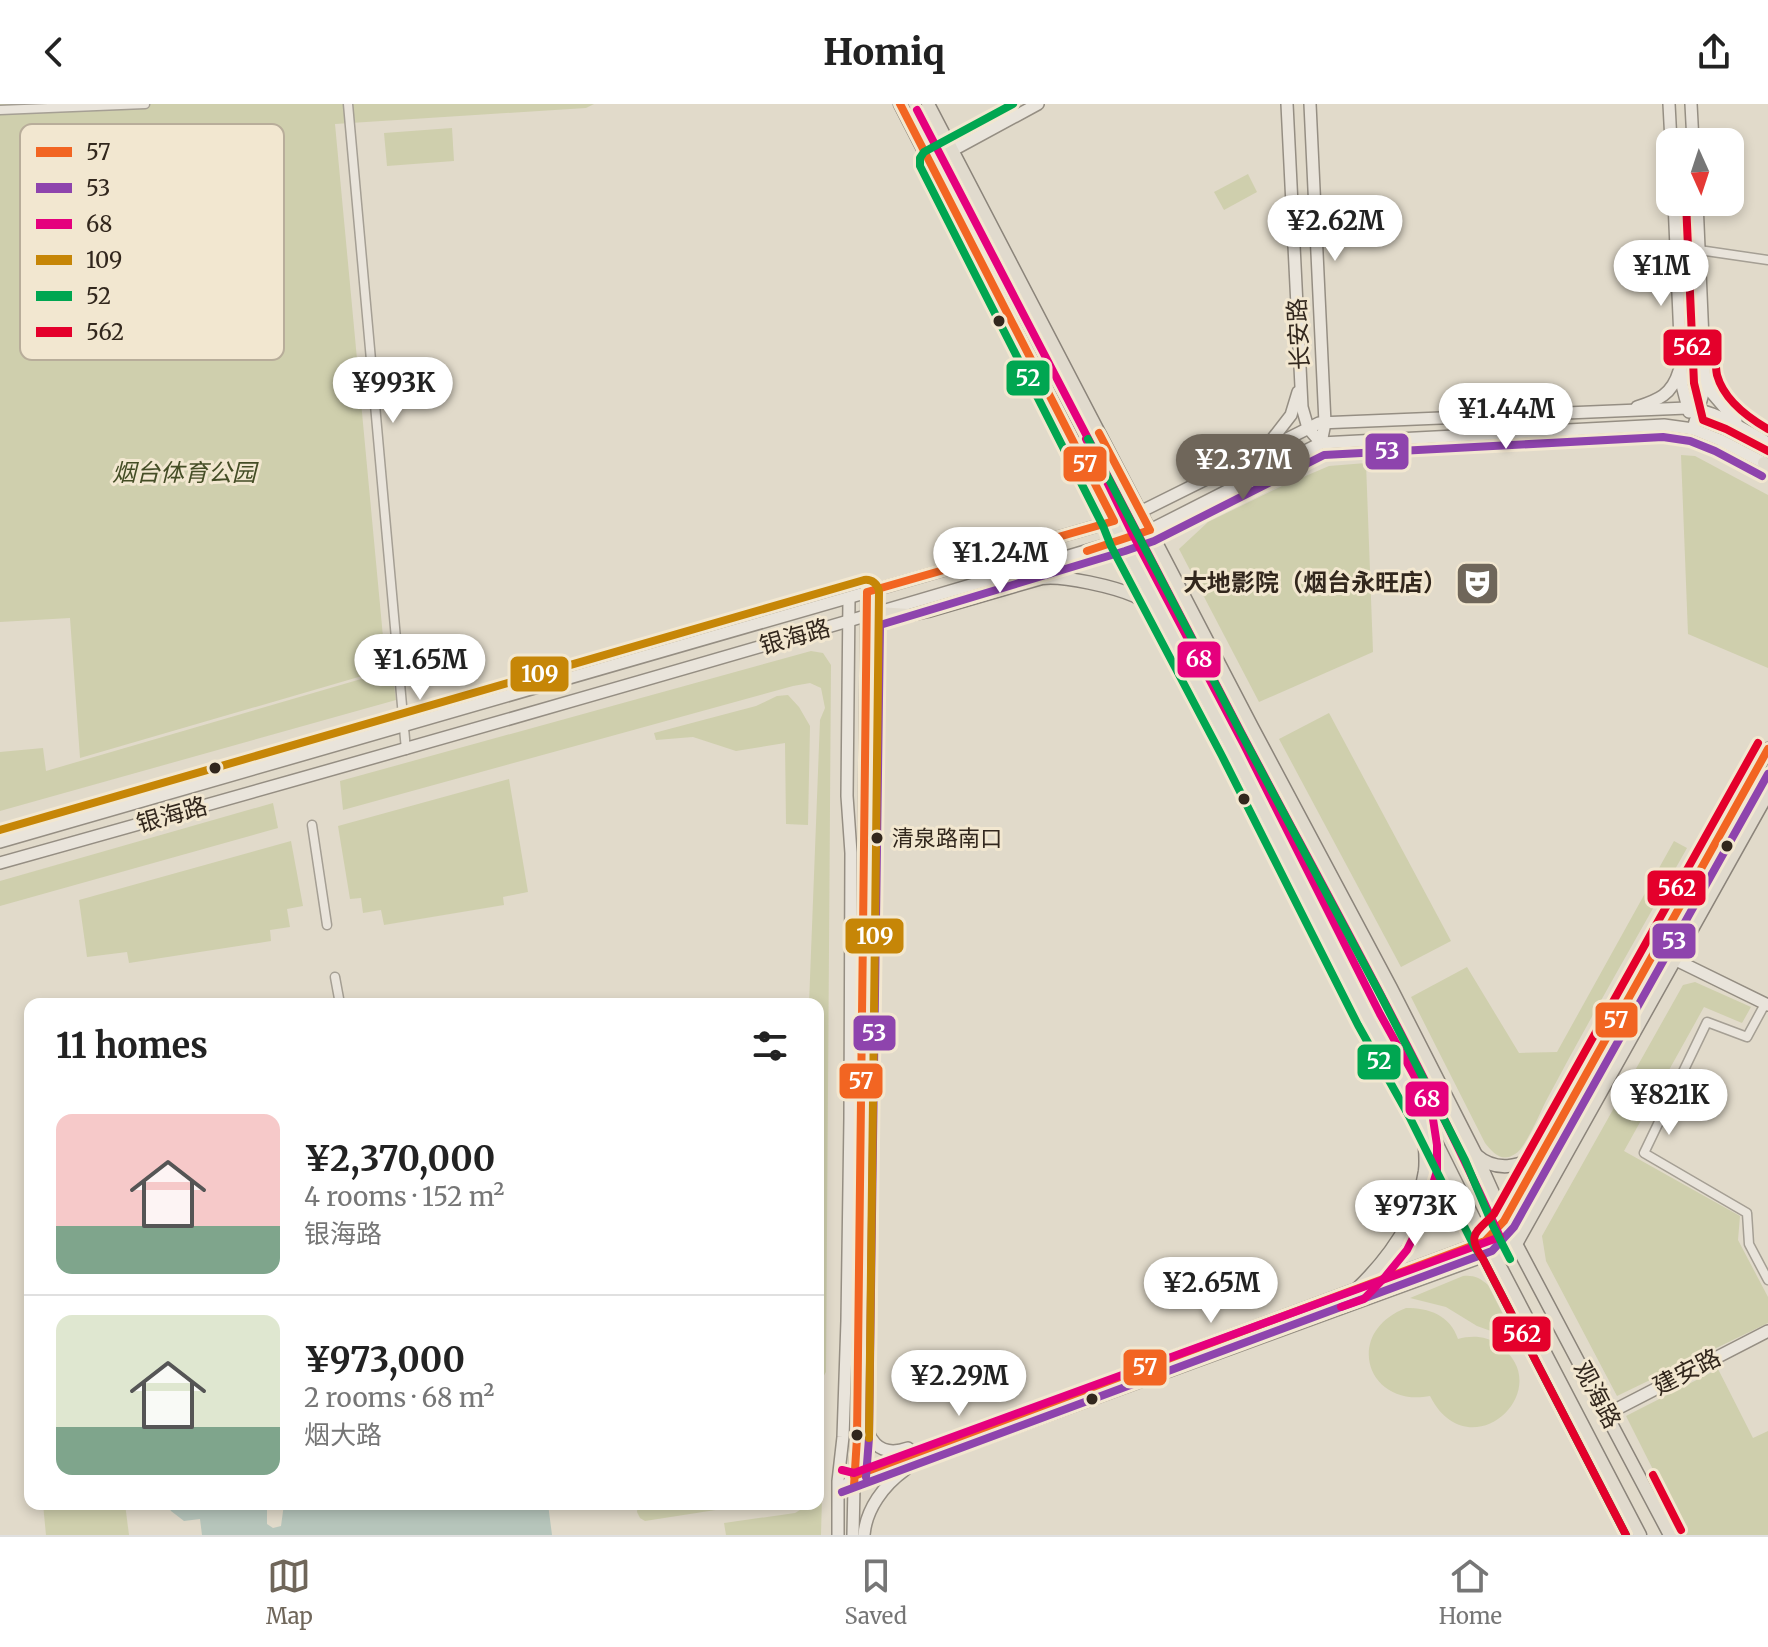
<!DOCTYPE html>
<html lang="en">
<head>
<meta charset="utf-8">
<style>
  :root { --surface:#fff; --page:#f6f6f6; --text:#222; --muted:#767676; --line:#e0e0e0; --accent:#6f665a }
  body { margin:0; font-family:Merriweather,"Noto Sans SC",serif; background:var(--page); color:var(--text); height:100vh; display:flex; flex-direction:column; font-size:30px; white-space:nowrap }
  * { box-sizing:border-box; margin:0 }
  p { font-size:26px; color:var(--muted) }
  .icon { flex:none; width:44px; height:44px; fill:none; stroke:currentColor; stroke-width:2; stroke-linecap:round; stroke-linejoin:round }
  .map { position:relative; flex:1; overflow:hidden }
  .details { position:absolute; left:24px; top:894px; width:800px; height:512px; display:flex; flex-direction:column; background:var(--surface); border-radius:16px; box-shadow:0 4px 12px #0003 }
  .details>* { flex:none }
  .needle { width:52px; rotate:177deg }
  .tools { position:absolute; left:1656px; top:24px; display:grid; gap:16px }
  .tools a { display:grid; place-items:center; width:88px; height:88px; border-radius:16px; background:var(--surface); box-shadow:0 4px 12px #0003; font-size:40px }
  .price { position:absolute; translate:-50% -68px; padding:0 18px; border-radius:28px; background:#fff; color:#222; font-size:26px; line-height:52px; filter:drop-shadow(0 2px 4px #0008) }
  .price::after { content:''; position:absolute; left:50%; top:48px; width:24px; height:18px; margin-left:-12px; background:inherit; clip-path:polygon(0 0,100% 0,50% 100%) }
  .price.selected { background:var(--accent); color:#fff }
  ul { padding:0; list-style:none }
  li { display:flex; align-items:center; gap:24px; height:200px; padding:0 32px }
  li+li { border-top:2px solid var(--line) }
  li span { display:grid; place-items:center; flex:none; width:224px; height:160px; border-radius:16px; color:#555 }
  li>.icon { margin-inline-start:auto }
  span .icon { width:96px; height:96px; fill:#fffc; stroke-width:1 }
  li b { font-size:34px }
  h2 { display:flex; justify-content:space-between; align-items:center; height:96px; padding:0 32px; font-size:34px }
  header { display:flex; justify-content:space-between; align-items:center; height:104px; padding:0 32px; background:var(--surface); font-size:36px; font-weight:800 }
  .dock { display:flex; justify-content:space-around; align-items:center; height:112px; border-top:2px solid var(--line); background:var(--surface); font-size:22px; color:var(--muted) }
  .dock a { display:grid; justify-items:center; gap:4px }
  .dock .selected { color:var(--accent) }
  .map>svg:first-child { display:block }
  .green { fill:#cfcfad }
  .water { fill:#b6c5bb }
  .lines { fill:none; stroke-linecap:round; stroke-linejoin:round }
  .street-casing { stroke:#a59f94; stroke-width:11 }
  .secondary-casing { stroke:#958e83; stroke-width:14 }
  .primary-casing { stroke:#8b847a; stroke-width:15 }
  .street { stroke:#e9e4db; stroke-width:8 }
  .secondary { stroke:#e9e4db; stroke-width:11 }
  .primary { stroke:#e0dacd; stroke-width:12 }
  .bus-1-casing { stroke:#f2e7d0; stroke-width:14 }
  .bus-2-casing { stroke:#f2e7d0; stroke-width:14 }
  .bus-3-casing { stroke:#f2e7d0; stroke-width:14 }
  .bus-4-casing { stroke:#f2e7d0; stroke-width:14 }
  .bus-5-casing { stroke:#f2e7d0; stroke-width:14 }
  .bus-6-casing { stroke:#f2e7d0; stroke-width:14 }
  .bus-1 { stroke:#f26522; stroke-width:8 }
  .bus-2 { stroke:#8e44ad; stroke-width:8 }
  .bus-3 { stroke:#e5007d; stroke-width:8 }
  .bus-4 { stroke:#c68607; stroke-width:8 }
  .bus-5 { stroke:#00a651; stroke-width:8 }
  .bus-6 { stroke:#e4002b; stroke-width:8 }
  .bus-dot { fill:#32271d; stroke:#f2e7d0; stroke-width:3 }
  .labels { text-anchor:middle; stroke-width:6; stroke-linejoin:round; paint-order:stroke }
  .bus-label { font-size:22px; fill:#32271d; stroke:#f2e7d0; text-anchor:start }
  .street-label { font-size:24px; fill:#32271d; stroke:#f2e7d0 }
  .park-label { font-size:24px; font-style:italic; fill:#444d25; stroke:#f2e7d0 }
  .poi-label { font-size:24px; font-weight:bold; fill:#32271d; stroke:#f2e7d0; text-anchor:end }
  .key { fill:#f2e7d0; stroke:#b8ad9a; stroke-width:2 }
  .key-label { font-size:22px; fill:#32271d }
  .line-badge { stroke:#f2e7d0; stroke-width:3 }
  .badge-label { font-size:22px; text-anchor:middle; font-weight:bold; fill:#fff }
</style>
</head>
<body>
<header><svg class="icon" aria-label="back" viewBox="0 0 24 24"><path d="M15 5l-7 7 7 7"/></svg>Homiq<svg class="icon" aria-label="share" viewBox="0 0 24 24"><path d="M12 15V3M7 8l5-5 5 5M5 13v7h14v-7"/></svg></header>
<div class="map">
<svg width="1768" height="1431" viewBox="0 0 1768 1431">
  <rect width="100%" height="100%" fill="#e1daca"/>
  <g class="green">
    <path d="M 0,0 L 594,0 L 586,4 L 335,20 L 386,565 L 80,654 L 70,514 L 0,518 Z"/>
    <path d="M 452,24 L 454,57 L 387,62 L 384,29 Z"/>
    <path d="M 1248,70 L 1257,88 L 1224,106 L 1214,88 Z"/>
    <path d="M 1681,351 L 1695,352 L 1768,391 L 1768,564 L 1688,530 Z"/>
    <path d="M 1366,359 L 1373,548 L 1259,598 L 1179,445 L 1208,418 L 1282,382 L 1329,362 Z"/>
    <path d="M 811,547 L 823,549 L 831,561 L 826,1268 L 818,1282 L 818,900 L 809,900 L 820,616 L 825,604 L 821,584 L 810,579 L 793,582 L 343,706 L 340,677 Z"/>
    <path d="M 392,566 L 396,596 L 0,707 L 0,648 L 43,644 L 46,667 Z"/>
    <path d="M 788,591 L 799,603 L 810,622 L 808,721 L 786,720 L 785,639 L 736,647 L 693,633 L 656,636 L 654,629 L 756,602 L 777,592 Z"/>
    <path d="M 1329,609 L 1451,837 L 1401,863 L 1279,635 Z"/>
    <path d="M 509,675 L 528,788 L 503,793 L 504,801 L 384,821 L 381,806 L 363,809 L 361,794 L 350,795 L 338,722 Z"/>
    <path d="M 273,699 L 278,724 L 0,802 L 0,777 Z"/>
    <path d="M 291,737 L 303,802 L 287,805 L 290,823 L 270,826 L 271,837 L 129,859 L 127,848 L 87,853 L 79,796 Z"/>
    <path d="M 1674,737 L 1687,744 C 1640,828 1591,912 1546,997 C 1540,1009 1525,1045 1515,1050 C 1502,1059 1493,1049 1485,1039 L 1411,893 L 1467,863 L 1519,949 L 1557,948 Z"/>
    <path d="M 1695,878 L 1751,903 L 1742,919 L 1704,903 L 1624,1047 L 1740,1112 L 1738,1136 L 1768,1193 L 1768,1219 L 1617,1292 L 1546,1157 L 1542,1132 L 1683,881 Z"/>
    <path d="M 1463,1172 C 1474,1171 1480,1174 1488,1181 L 1516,1236 L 1477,1222 L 1446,1203 L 1410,1194 Z"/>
    <path d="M 1406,1204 C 1429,1204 1450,1211 1458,1235 C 1472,1231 1487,1232 1499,1241 C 1560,1285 1469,1369 1430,1292 C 1366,1304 1343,1228 1406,1204 Z"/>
    <path d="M 1718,1265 L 1753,1334 L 1768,1327 L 1768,1431 L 1686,1431 L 1626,1312 Z"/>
    <path d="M 822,1393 L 821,1431 L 726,1431 L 724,1419 L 795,1409 L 810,1400 L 818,1400 L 818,1396 Z"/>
    <path d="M 43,1400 L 125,1400 L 129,1431 L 46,1431 Z"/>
    <path d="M 638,1400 L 754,1400 L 645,1417 L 640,1414 L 637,1408 Z"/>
  </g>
  <path class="water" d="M 167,1400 L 267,1400 L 267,1420 L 273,1424 L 281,1422 L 284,1400 L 548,1400 L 552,1431 L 202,1431 L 200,1415 L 184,1417 L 171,1407 Z"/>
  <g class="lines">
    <defs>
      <g id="street">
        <path d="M 348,0 L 406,646"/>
        <path d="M 0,6 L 145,0"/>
        <path d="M 1699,146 L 1768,156"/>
        <path d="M 312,721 L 327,821"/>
        <path d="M 335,873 L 340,900"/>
        <path d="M 1765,900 L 1747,933 L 1707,918 L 1644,1049 L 1747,1109 L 1749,1140 L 1768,1176"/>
      </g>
      <g id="secondary">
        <path d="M 1287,0 L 1302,303 L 1308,324 L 1321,339"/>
        <path d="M 1310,0 L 1325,319 L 1321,339"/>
        <path d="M 1669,0 L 1671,38"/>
        <path d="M 1691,0 L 1693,38"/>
        <path d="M 931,58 L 1038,0"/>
        <path d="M 1674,98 L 1682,281 L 1689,308"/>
        <path d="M 1707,276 L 1711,288 L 1736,317"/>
        <path d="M 1637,303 C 1658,296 1672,291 1679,267"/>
        <path d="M 1693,325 L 1705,282 L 1697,98"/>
        <path d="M 1267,342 L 1291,311 L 1298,288"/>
        <path d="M 0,738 L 1114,417 L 1140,408 L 1319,319 L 1687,304 C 1717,307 1743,325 1768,339"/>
        <path d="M 0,759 C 375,654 749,548 1122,436 L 1150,426 L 1321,339 L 1664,321 L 1693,325 L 1720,336 L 1768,361"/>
        <path d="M 1676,856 L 1768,901"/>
        <path d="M 861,1308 C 868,1334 877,1355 908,1344"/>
        <path d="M 1607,1310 L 1768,1227"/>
        <path d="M 850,1373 L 1485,1137"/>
        <path d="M 847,1380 L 854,1382 L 1493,1149"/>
        <path d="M 838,1431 L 838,1377 L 843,1333 L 847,1217 L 850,1014 L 851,749 L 847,692 L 849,494"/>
        <path d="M 853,1431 L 854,1382 L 857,1334 L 867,488"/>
        <path d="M 864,1431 C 866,1405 884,1381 905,1366"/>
      </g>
      <g id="primary">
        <path d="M 900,0 L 1114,417 L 1122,436 L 1233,646 L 1369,916 L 1420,1006 L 1485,1137 L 1493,1149 L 1640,1431"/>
        <path d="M 928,0 L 1252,623 L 1391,884 L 1476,1051 L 1516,1140 L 1670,1431"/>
        <path d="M 1764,359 L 1768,363"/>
        <path d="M 878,509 L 909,511 L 928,507 L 1042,474 C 1063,471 1115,483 1135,492 C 1144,497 1152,504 1159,512"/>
        <path d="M 1476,1051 C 1495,1068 1520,1064 1539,1050"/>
        <path d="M 1485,1137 L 1504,1117 L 1768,645"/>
        <path d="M 1493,1149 L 1516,1140 L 1768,689"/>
        <path d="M 1357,1185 C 1390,1153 1418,1114 1425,1067 C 1427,1051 1424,1033 1422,1017"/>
      </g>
    </defs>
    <use href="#street" class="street-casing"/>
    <use href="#secondary" class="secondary-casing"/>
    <use href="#primary" class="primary-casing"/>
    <use href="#street" class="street"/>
    <use href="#secondary" class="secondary"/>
    <use href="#primary" class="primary"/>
    <defs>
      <g id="bus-1">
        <path d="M 1087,447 L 1150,426 L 1099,329"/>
        <path d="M 854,1372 L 1485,1137 L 1504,1117 L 1768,645"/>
        <path d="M 854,1382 L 857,1334 L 867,488 L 1114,417 L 900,0"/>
      </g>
      <g id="bus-2">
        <path d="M 866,1373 L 869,1334 L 880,521 L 1125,447 L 1154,437 L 1324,351 L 1663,333 L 1690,337 L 1715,347 L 1762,372"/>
        <path d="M 842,1388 L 1492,1147 L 1514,1123 L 1768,670"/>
      </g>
      <g id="bus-3">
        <path d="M 1086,335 L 1133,431 L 1244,641 L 1380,910 L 1431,1002 L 1437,1041 L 1437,1067 L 1422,1116 L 1407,1146 L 1385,1173 L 1364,1195 L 1341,1203"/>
        <path d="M 842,1366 L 854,1369 L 1500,1133 C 1422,960 1329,795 1241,628 C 1132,421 1025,213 917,6"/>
      </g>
      <path id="bus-4" d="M 0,726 L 864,476 C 872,475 878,480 879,488 L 869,1334"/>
      <g id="bus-5">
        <path d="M 1013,0 L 924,48 L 920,54 L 920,62 L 1103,422 L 1111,442 L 1222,652 L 1358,921 L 1409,1012 L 1474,1142 L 1483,1155 L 1626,1431"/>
        <path d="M 1088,335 L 1241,629 L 1380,890 L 1465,1056 L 1493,1122 L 1510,1155"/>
      </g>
      <g id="bus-6">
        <path d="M 1686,98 L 1694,279 L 1703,316 L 1726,325 L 1768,347"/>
        <path d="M 1715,239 C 1716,250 1715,261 1717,271 C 1724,296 1747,313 1768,325"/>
        <path d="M 1653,1371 L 1681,1426"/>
        <path d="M 1626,1431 L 1483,1155 C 1466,1130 1476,1129 1494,1110 L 1758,639"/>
      </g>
    </defs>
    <use href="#bus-1" class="bus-1-casing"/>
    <use href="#bus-2" class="bus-2-casing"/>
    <use href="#bus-3" class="bus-3-casing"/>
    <use href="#bus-4" class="bus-4-casing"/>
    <use href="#bus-5" class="bus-5-casing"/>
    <use href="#bus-6" class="bus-6-casing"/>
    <use href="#bus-1" class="bus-1"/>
    <use href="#bus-2" class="bus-2"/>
    <use href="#bus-3" class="bus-3"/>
    <use href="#bus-4" class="bus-4"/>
    <use href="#bus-5" class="bus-5"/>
    <use href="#bus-6" class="bus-6"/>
  </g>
  <defs>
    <symbol id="theatre-square" viewBox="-11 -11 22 22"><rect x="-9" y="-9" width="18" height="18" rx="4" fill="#6f665a" stroke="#f2e7d0"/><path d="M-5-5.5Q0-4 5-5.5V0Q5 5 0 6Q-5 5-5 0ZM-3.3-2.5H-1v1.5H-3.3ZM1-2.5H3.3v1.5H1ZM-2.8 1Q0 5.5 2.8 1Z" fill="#fff"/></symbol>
  </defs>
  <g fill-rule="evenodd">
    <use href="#theatre-square" x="1452" y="454" width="51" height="51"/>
  </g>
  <g class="bus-dot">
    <circle cx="999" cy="217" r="7"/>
    <circle cx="215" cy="664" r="7"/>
    <circle cx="1244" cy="695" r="7"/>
    <circle cx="877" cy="734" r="7"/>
    <circle cx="1727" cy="742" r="7"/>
    <circle cx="1092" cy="1295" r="7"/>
    <circle cx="857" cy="1331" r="7"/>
  </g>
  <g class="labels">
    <g class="bus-label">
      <text x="892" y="742">清泉路南口</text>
    </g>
    <g class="street-label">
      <text transform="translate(1299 230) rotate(-93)" y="8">长安路</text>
      <text transform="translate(795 533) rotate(-16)" y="8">银海路</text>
      <text transform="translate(172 711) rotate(-16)" y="8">银海路</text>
      <text transform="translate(1687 1268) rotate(-27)" y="8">建安路</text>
      <text transform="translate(1597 1291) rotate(62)" y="8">观海路</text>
    </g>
    <g class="park-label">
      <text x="184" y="377">烟台体育公园</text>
    </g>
    <g class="poi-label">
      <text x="1447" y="487">大地影院（烟台永旺店）</text>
    </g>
  </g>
  <rect x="20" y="20" width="264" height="236" rx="12" class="key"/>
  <rect x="36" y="43" width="36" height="10" fill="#f26522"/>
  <rect x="36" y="79" width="36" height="10" fill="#8e44ad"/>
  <rect x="36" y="115" width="36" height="10" fill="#e5007d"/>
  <rect x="36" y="151" width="36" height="10" fill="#c68607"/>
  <rect x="36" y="187" width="36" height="10" fill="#00a651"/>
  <rect x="36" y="223" width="36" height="10" fill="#e4002b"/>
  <g class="key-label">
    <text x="86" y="56">57</text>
    <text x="86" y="92">53</text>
    <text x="86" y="128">68</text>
    <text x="86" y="164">109</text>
    <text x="86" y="200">52</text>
    <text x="86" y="236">562</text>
  </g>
  <g class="line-badge">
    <rect x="1662" y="224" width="61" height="39" rx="8" fill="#e4002b"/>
    <rect x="1005" y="255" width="46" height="38" rx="8" fill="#00a651"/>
    <rect x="1364" y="328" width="46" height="39" rx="8" fill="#8e44ad"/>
    <rect x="1062" y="341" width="46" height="38" rx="8" fill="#f26522"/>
    <rect x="1176" y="536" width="46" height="39" rx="8" fill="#e5007d"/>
    <rect x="509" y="551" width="61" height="38" rx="8" fill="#c68607"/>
    <rect x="1646" y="765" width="61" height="38" rx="8" fill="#e4002b"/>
    <rect x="844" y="813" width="61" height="38" rx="8" fill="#c68607"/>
    <rect x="1651" y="818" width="46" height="38" rx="8" fill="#8e44ad"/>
    <rect x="1594" y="897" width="45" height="38" rx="8" fill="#f26522"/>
    <rect x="852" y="910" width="45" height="38" rx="8" fill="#8e44ad"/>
    <rect x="1356" y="939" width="46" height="38" rx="8" fill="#00a651"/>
    <rect x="838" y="958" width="46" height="38" rx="8" fill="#f26522"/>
    <rect x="1404" y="976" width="46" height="38" rx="8" fill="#e5007d"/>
    <rect x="1491" y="1211" width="61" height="38" rx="8" fill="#e4002b"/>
    <rect x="1122" y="1244" width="46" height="39" rx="8" fill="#f26522"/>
  </g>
  <g class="badge-label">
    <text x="1692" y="251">562</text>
    <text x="1028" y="282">52</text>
    <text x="1387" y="355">53</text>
    <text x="1085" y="368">57</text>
    <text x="1199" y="563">68</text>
    <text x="540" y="578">109</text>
    <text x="1677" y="792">562</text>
    <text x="875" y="840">109</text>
    <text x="1674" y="845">53</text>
    <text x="1616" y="924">57</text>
    <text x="874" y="937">53</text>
    <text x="1379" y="965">52</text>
    <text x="861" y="985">57</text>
    <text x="1427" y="1003">68</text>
    <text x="1522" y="1238">562</text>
    <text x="1145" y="1271">57</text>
  </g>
</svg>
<div class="tools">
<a><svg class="needle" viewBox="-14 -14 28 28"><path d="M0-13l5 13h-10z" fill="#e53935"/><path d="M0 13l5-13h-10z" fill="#767676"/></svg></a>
</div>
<b class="price" style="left:1335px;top:159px">¥2.62M</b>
<b class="price" style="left:1661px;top:204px">¥1M</b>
<b class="price" style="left:393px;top:321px">¥993K</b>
<b class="price" style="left:1506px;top:347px">¥1.44M</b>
<b class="price selected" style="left:1243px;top:398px">¥2.37M</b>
<b class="price" style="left:1000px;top:491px">¥1.24M</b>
<b class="price" style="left:420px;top:598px">¥1.65M</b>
<b class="price" style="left:1669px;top:1033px">¥821K</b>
<b class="price" style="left:1415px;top:1144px">¥973K</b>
<b class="price" style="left:1211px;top:1221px">¥2.65M</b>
<b class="price" style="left:959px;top:1314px">¥2.29M</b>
<section class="details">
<h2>11 homes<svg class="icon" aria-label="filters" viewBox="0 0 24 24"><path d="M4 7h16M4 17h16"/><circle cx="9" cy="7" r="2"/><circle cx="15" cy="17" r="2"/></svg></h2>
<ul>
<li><span style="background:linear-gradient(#f6c9c9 70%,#7fa58c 0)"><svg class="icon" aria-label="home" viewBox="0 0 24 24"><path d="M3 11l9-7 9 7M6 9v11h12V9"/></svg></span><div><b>¥2,370,000</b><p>4 rooms · 152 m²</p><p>银海路</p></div></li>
<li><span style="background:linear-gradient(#dfe7d0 70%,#7fa58c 0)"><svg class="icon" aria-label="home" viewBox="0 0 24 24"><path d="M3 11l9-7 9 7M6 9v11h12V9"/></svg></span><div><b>¥973,000</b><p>2 rooms · 68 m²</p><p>烟大路</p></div></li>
</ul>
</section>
</div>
<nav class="dock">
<a class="selected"><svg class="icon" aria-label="map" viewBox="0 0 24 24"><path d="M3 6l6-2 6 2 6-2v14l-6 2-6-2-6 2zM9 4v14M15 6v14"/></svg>Map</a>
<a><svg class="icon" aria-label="saved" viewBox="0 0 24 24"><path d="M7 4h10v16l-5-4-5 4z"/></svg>Saved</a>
<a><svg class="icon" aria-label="home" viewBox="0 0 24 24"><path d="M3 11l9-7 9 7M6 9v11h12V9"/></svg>Home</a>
</nav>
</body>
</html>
